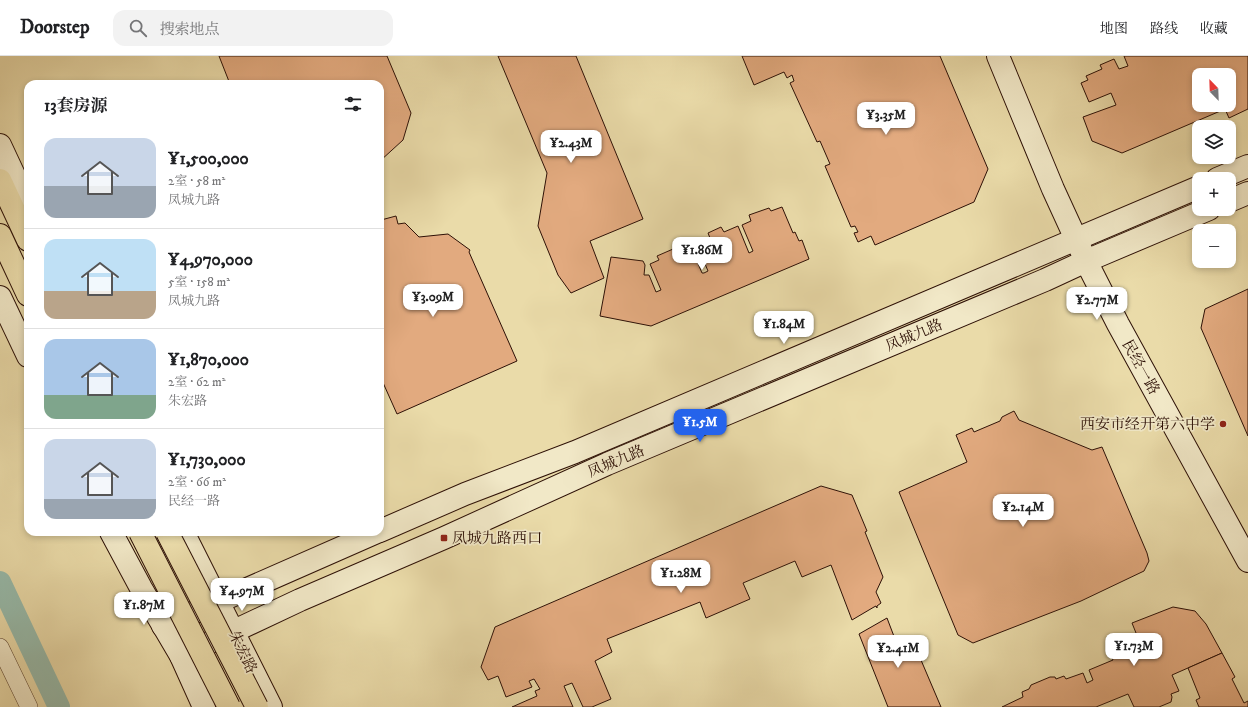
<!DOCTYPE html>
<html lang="zh">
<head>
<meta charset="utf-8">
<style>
  :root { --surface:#fff; --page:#f2f2f2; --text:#202124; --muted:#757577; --line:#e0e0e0; --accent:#2563eb }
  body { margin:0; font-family:"IM FELL DW Pica","Noto Serif SC",serif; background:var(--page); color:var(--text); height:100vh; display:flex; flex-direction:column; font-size:15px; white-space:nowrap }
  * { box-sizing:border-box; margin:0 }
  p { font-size:13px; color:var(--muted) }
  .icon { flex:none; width:22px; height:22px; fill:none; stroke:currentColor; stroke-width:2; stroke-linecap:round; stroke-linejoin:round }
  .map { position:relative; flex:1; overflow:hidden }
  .details { position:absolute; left:24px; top:24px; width:360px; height:456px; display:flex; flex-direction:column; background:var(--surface); border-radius:12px; box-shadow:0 2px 6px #0003 }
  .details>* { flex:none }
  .needle { width:26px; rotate:337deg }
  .tools { position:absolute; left:1192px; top:12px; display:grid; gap:8px }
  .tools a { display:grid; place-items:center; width:44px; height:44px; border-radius:8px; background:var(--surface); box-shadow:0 2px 6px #0003; font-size:20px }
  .price { position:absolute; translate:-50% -34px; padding:0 9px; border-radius:8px; background:#fff; color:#222; font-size:13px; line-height:26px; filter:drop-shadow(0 1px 2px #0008) }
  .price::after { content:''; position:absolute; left:50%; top:24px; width:12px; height:9px; margin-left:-6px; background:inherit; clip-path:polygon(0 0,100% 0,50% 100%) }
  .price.on { background:var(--accent); color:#fff }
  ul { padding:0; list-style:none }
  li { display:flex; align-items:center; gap:12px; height:100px; padding:0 20px }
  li+li { border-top:1px solid var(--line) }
  li span { display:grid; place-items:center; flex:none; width:112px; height:80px; border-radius:12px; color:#555 }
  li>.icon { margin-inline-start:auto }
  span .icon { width:48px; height:48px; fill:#fffc; stroke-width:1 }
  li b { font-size:17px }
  h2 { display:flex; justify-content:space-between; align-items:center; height:48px; padding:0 20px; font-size:17px }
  header { display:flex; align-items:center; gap:24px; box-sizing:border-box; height:56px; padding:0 20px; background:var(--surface); border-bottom:1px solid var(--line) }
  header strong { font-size:19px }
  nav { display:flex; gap:22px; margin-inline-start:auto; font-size:14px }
  .search { width:280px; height:36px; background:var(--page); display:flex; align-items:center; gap:10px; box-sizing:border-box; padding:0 14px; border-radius:12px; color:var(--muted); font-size:15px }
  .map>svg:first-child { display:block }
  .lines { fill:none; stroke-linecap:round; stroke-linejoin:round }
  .canal { stroke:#98bbab; stroke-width:22 }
  .building { fill:#e2aa7f; stroke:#2d1006; fill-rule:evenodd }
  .street-casing { stroke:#5c432f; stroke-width:18 }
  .secondary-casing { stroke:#2d1006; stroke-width:24 }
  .highway-casing { stroke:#2d1006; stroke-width:24 }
  .street { stroke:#f1e8c7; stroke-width:17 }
  .secondary { stroke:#f1e8c7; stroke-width:22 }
  .highway { stroke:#eadba9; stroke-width:22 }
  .highway-bridge-casing { stroke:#2d1006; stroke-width:24; stroke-linecap:butt }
  .highway-bridge { stroke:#eadba9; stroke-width:22 }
  .poi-dot { fill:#8f2418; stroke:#f1e8c7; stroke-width:1.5 }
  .labels { text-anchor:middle; stroke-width:3.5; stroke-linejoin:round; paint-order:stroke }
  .street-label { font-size:15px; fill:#2d1006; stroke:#f1e8c7 }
  .poi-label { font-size:15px; fill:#2d1006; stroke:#f1e8c7; text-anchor:end }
</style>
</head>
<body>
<header>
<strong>Doorstep</strong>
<div class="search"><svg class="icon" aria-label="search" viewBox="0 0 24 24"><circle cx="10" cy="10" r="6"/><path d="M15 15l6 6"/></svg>搜索地点</div>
<nav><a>地图</a><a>路线</a><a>收藏</a></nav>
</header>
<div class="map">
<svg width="1248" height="651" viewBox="0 0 1248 651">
  <rect width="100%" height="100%" fill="#eadba9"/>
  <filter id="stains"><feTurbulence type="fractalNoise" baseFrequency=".005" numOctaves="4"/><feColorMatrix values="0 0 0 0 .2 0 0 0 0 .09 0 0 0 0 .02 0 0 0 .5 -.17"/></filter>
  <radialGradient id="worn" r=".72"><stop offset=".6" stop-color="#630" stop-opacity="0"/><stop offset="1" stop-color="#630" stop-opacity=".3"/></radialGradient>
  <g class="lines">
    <path class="canal" d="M 0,526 L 59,651"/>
  </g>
  <g class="building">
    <path d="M 219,0 L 387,0 L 411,57 L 403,84 L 380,105 L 380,28 L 230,28 Z"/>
    <path d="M 498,0 L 576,0 L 643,163 L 590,185 L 604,222 L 571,237 L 558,219 L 538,170 L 547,117 Z"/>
    <path d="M 742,0 L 940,0 L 988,113 L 974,146 L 875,189 L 871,180 L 858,186 L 854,177 L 858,176 L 855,170 L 851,171 L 825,110 L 830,108 L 820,85 L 817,86 L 790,27 L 794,25 L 792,19 L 787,22 L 784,16 L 754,29 Z"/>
    <path d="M 1124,0 L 1248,0 L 1248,53 L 1229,62 L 1225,53 L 1122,97 L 1092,85 L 1083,61 L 1116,49 L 1111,37 L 1089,46 L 1081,27 L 1088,24 L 1086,20 L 1102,13 L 1100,9 L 1114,3 L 1119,13 L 1128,10 ZM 1199,19 L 1229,19 L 1229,49 L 1199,49 Z"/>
    <path d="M 782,151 L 793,177 L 795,176 L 799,185 L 802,184 L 809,203 L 651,270 L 600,260 L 611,201 L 643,205 L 645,209 L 644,219 L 649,219 L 656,236 L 661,234 L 650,208 L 659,204 L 657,200 L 680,190 L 682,195 L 691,191 L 702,217 L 704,217 L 708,215 L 697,189 L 710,182 L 708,177 L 721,171 L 724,176 L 738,170 L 749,197 L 753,195 L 742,169 L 751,165 L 749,159 L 769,152 L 771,155 Z"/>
    <path d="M 396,160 L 398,168 L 405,167 L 419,181 L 448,178 L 470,194 L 469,196 L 517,305 L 397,358 L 380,320 L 380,172 L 383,171 L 381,164 Z"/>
    <path d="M 1248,233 L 1248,380 L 1201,272 L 1205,253 Z"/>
    <path d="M 1014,355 L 1019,364 L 1092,394 L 1102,391 L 1147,497 L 1149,505 L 1144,515 L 1081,545 L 973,587 L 958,579 L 899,436 L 967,406 L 956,379 L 972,372 L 974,376 L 1000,365 L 1002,361 Z"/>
    <path d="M 821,430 L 852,439 L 867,475 L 865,476 L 883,521 L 876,536 L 881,547 L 877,550 L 877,552 L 876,550 L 874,551 L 852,564 L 831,509 L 802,521 L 795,505 L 743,527 L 750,543 L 706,562 L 700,546 L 607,583 L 612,596 L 595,605 L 611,643 L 592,651 L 583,651 L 572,627 L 564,630 L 573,651 L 512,651 L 537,640 L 535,635 L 540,633 L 534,623 L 529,625 L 532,631 L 506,641 L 498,620 L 488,624 L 481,611 L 495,571 Z"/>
    <path d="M 1173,551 L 1195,555 L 1206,568 L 1222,597 L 1172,619 L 1179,635 L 1171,638 L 1172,641 L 1171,646 L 1159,651 L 1134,651 L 1128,638 L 1096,651 L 1002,651 L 1023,641 L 1022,636 L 1029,633 L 1031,629 L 1050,621 L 1055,621 L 1056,623 L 1064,620 L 1066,623 L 1083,617 L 1087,627 L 1093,624 L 1089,614 L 1113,604 L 1111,599 L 1140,587 L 1132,567 Z"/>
    <path d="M 887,562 L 895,583 L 915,590 L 941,651 L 888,651 L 859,578 Z"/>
    <path d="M 1222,597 L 1235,621 L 1232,623 L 1244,647 L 1248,645 L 1248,651 L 1199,651 L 1196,644 L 1200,642 L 1188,612 Z"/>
  </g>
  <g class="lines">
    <defs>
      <path id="street" d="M 0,591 L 29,651"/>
      <g id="secondary">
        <path d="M 998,0 L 1053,133 L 1086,205 L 1118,268 L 1248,505"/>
        <path d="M 0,89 L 28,149"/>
        <path d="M 1217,123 L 1248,110"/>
        <path d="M 1229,145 L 1248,137"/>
        <path d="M 0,241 L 28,300"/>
        <path d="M 380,475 L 465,438 L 575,396 L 1199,131"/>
        <path d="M 111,476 L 141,532 L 181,600 L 204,651"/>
        <path d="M 183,476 L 271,651"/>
        <path d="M 163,570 L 377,476"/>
        <path d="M 181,600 L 300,544 L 444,482 L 607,408 L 1045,224 L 1086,205 L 1209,153"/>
      </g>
      <g id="highway">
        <path d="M 0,124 L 28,184"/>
        <path d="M 0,179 L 28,239"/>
      </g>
    </defs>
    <use href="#street" class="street-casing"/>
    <use href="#secondary" class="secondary-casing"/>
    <use href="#highway" class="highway-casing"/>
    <use href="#street" class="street"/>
    <use href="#secondary" class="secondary"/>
    <use href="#highway" class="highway"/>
    <defs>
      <g id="highway-bridge">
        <path d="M 140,476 L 229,651"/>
        <path d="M 167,476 L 257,651"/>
      </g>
    </defs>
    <use href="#highway-bridge" class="highway-bridge-casing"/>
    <use href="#highway-bridge" class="highway-bridge"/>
  </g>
  <g class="poi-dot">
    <circle cx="1223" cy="368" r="4"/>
    <rect x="440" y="478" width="8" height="8" rx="2"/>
  </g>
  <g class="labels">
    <g class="street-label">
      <text transform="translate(914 279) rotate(-23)" y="5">凤城九路</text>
      <text transform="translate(1141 311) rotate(61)" y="5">民经一路</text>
      <text transform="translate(616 405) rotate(-23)" y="5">凤城九路</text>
      <text transform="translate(243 596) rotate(64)" y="5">朱宏路</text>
    </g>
    <g class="poi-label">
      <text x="1215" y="373">西安市经开第六中学</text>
      <text x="452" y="487" text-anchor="start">凤城九路西口</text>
    </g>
  </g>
  <rect width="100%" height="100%" filter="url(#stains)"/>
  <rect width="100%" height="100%" fill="url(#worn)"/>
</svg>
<div class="tools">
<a><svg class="needle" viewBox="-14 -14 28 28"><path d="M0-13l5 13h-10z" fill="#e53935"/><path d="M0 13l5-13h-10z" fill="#757577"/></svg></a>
<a><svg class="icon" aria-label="layers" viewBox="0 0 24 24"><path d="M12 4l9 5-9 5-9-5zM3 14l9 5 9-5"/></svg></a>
<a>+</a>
<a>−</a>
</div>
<b class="price" style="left:886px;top:80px">¥3.35M</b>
<b class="price" style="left:571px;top:108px">¥2.43M</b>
<b class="price" style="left:702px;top:215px">¥1.86M</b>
<b class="price" style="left:433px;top:262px">¥3.09M</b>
<b class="price" style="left:1097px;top:265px">¥2.77M</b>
<b class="price" style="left:784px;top:289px">¥1.84M</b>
<b class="price on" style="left:700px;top:387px">¥1.5M</b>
<b class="price" style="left:1023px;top:472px">¥2.14M</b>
<b class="price" style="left:681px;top:538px">¥1.28M</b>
<b class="price" style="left:242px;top:556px">¥4.97M</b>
<b class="price" style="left:144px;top:570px">¥1.87M</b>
<b class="price" style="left:1134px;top:611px">¥1.73M</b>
<b class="price" style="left:898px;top:613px">¥2.41M</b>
<section class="details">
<h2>13套房源<svg class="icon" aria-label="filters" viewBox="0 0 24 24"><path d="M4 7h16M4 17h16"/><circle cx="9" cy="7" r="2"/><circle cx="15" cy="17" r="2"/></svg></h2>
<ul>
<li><span style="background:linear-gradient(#c9d6e8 60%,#9aa5b1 0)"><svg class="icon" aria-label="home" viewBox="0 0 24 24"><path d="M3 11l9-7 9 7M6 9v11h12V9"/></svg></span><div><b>¥1,500,000</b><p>2室 · 58 m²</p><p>凤城九路</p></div></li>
<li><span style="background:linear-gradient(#bfe0f5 65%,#b9a48a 0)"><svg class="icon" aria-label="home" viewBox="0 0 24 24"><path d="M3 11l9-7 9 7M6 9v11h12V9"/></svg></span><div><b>¥4,970,000</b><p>5室 · 158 m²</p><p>凤城九路</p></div></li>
<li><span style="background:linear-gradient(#a9c7e8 70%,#7fa58c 0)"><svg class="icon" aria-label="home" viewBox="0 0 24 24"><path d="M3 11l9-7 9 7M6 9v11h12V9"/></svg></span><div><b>¥1,870,000</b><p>2室 · 62 m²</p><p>朱宏路</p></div></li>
<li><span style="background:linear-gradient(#c9d6e8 75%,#9aa5b1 0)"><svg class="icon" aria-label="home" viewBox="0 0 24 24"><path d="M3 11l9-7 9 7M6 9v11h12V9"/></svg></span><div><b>¥1,730,000</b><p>2室 · 66 m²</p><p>民经一路</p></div></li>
</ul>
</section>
</div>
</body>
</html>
